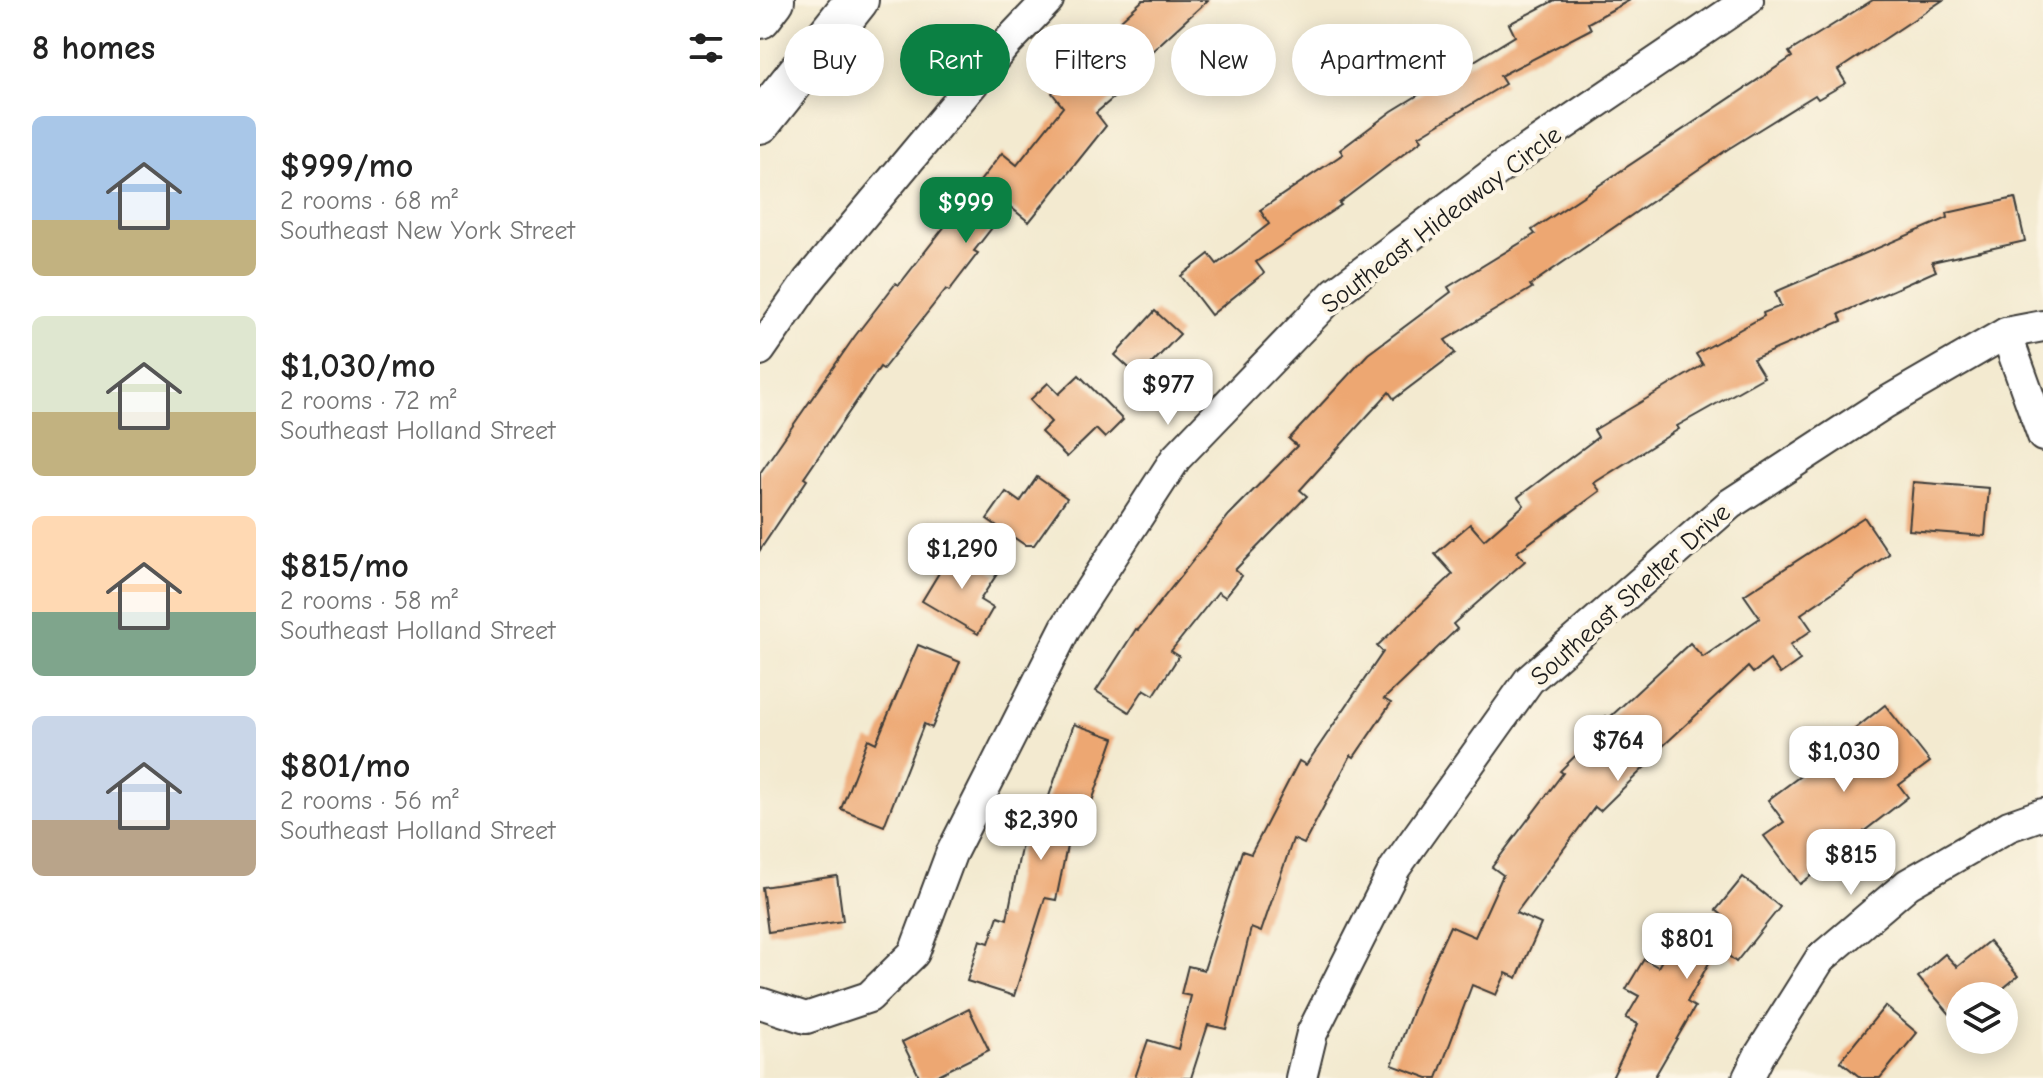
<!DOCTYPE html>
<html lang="en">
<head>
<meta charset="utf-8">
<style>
  :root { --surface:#fff; --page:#f6f6f6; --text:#222; --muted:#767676; --accent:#0b8043 }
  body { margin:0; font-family:"Comic Neue",sans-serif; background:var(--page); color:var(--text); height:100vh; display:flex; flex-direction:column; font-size:30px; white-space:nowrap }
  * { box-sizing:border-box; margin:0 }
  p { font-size:26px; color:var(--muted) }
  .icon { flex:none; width:44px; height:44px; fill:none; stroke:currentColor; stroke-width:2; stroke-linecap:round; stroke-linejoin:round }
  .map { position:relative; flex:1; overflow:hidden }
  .panel { display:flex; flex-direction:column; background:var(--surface); width:760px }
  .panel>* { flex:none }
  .hud { position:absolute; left:24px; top:24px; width:760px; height:72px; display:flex; gap:16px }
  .buttons { position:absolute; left:1186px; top:982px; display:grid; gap:16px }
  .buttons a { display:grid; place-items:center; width:72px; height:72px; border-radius:50%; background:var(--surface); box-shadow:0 4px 20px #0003; font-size:40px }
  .price { position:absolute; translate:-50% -68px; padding:0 18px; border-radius:16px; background:#fff; color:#222; font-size:26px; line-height:52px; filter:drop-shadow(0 2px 4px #0008) }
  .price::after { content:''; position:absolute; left:50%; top:48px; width:24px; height:18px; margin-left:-12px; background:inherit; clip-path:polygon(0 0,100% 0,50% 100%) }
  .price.selected { background:var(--accent); color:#fff }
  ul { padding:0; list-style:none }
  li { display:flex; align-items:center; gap:24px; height:200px; padding:0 32px }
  li span { display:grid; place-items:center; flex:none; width:224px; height:160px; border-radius:12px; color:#555 }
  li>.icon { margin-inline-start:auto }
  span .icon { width:96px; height:96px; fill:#fffc; stroke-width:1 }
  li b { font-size:34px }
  h2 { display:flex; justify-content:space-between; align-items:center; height:96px; padding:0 32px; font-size:34px }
  .tag { padding:0 28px; border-radius:36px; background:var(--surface); box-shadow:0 4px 20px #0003; font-size:28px; line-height:72px }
  .tag.selected { background:var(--accent); color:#fff }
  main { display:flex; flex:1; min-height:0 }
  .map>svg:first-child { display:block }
  .building { fill:#eda772 }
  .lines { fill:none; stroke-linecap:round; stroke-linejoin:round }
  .street-casing { stroke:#3c3b37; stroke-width:34 }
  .secondary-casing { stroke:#3c3b37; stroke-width:46 }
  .street { stroke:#fff; stroke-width:30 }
  .secondary { stroke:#fff; stroke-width:42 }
  .labels { text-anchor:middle; stroke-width:8; stroke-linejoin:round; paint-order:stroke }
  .street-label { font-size:26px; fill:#1c1c1c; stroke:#fcf5e5 }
</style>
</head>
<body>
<main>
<section class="panel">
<h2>8 homes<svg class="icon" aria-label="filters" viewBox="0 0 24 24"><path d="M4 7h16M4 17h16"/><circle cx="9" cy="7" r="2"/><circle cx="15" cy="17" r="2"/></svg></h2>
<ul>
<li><span style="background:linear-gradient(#a9c7e8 65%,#c2b280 0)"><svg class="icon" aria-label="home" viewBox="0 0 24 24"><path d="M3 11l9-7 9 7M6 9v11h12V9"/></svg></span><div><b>$999/mo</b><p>2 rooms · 68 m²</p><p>Southeast New York Street</p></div></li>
<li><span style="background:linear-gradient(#dfe7d0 60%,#c2b280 0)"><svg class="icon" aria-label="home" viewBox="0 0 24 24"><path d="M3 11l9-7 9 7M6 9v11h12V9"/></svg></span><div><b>$1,030/mo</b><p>2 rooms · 72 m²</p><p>Southeast Holland Street</p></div></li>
<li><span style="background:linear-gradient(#ffd9b3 60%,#7fa58c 0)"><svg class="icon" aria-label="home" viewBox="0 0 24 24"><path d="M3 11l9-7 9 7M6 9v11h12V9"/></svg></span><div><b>$815/mo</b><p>2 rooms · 58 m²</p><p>Southeast Holland Street</p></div></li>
<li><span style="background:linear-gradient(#c9d6e8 65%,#b9a48a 0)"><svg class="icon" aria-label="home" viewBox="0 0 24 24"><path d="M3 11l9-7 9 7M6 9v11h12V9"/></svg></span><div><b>$801/mo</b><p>2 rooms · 56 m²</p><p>Southeast Holland Street</p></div></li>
</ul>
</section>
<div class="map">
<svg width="1283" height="1078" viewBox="0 0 1283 1078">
  <rect width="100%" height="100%" fill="#fcf5e5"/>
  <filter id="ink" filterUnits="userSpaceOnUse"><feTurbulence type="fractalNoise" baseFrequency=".0125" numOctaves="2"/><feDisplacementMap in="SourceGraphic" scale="16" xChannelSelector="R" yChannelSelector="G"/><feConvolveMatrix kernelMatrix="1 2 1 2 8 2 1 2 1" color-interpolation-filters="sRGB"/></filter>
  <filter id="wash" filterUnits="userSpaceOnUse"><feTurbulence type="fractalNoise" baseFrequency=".006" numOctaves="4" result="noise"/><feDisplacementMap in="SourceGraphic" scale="32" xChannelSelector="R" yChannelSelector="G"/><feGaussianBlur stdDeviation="1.8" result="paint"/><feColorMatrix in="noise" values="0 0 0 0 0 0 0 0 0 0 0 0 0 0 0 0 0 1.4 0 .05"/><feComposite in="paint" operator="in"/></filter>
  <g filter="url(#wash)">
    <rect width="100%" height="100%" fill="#f3ead0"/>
    <g id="blocks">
      <g class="building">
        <path d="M 383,0 L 448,0 L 367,74 L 373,81 L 336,113 L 346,126 L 269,222 L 249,206 L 214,251 L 218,253 L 189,291 L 186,289 L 123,369 L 120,367 L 44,478 L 47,480 L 0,550 L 0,473 L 95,336 L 136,283 L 139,285 L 242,153 L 257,165 L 303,107 L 292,93 L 368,27 L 361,20 Z"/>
        <path d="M 795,0 L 870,0 L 828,23 L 831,29 L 740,76 L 745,84 L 659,136 L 662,140 L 579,203 L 581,205 L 496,262 L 504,273 L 451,315 L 421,276 L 449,254 L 457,264 L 509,224 L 500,210 L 583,154 L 580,150 L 632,111 L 755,36 L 749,24 Z"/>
        <path d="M 1113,0 L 1183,0 L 1078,70 L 1086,83 L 1058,99 L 1055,95 L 968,149 L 770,285 L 772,288 L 685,340 L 695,353 L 634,399 L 629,392 L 540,490 L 547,496 L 475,570 L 482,576 L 465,597 L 458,592 L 411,651 L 419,656 L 394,695 L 384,689 L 369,712 L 336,691 L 376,629 L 378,630 L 469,515 L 537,446 L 529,439 L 608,354 L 691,292 L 688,287 L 775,234 L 772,230 L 1032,57 L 1029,52 Z"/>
        <path d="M 1255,198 L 1265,241 L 1172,262 L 1176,271 L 1079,314 L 1082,321 L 993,359 L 1004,377 L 917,426 L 919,429 L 834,483 L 840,491 L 757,552 L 765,561 L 693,624 L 697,629 L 624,699 L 631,703 L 594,757 L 591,755 L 544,844 L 533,839 L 501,932 L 491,928 L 466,1029 L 448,1025 L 431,1078 L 375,1078 L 388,1040 L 418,1049 L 431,996 L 421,994 L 428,966 L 444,970 L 482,851 L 491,854 L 539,761 L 546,765 L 623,652 L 617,646 L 693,574 L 675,554 L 710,524 L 724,540 L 764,505 L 758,497 L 838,437 L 834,430 L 943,365 L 936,354 L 1004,316 L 1003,313 L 1021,306 L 1015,292 L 1188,218 L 1187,213 Z"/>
        <path d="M 395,311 L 420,334 L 379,377 L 355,355 Z"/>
        <path d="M 319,375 L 363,420 L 345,438 L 336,429 L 307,457 L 281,432 L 291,422 L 270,400 L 288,383 L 299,394 Z"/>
        <path d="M 277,477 L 307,498 L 274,545 L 265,545 L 227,519 L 246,492 L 260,502 Z"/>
        <path d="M 1153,482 L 1229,488 L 1225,536 L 1149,530 Z"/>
        <path d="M 1104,517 L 1129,554 L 1041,614 L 1052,630 L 1030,645 L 1040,660 L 1020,674 L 1010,660 L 993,673 L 988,667 L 889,759 L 891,761 L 840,811 L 835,807 L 756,913 L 781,924 L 757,978 L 746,973 L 736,995 L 712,985 L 677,1078 L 668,1078 L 632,1065 L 660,991 L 690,926 L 715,937 L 743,875 L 732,867 L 803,773 L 800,771 L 833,738 L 828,734 L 846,716 L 848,719 L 930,643 L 943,657 L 1000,618 L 984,595 Z"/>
        <path d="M 194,548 L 237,574 L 220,600 L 233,608 L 218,634 L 162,601 Z"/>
        <path d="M 158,645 L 200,662 L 172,728 L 164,724 L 124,826 L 81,809 L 108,739 L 116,743 Z"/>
        <path d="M 1125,705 L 1170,762 L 1139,785 L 1148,797 L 1089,843 L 1091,846 L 1040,884 L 1004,836 L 1024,822 L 1008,800 L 1067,756 L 1065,753 Z"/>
        <path d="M 314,724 L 354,738 L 330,807 L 316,802 L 296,900 L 285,898 L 254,996 L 207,981 L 220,940 L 229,943 L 238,916 L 247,919 L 266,823 L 279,825 Z"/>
        <path d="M 77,876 L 83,921 L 8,932 L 2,887 Z"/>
        <path d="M 983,877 L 1020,907 L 976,962 L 958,947 L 927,1002 L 935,1007 L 894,1078 L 852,1078 L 878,1024 L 866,1018 L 879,996 L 866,989 L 884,959 L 898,967 L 908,950 L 925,959 L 962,915 L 956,910 Z"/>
        <path d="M 1229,941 L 1258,976 L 1234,996 L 1200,996 L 1200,1026 L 1158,977 L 1185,954 L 1197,967 Z"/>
        <path d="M 1125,1006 L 1157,1033 L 1120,1078 L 1101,1078 L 1080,1061 Z"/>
        <path d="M 209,1009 L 229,1050 L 172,1078 L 160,1078 L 142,1042 Z"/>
      </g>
    </g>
  </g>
  <g filter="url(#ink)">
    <use href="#blocks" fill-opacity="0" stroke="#3c3b37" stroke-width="2"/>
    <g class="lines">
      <defs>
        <g id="street">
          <path d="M 1246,333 L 1283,436"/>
          <path d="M 0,350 L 48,281 L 245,45 L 288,0"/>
          <path d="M 0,1003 L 46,1018 L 109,997 L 154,953 L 191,854 L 306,627 L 416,458 L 576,292 L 743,166 L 988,0"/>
          <path d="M 541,1078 L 552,1033 L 635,868 L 769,680 L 970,504 L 1125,403 L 1246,333 L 1283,326"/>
          <path d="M 988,1078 L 999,1056 L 1060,959 L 1148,884 L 1249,826 L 1283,814"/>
        </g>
        <g id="secondary">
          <path d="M 0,17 L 13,0"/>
          <path d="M 0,122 L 97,0"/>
        </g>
      </defs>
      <use href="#street" class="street-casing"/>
      <use href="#secondary" class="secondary-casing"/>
      <use href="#street" class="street"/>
      <use href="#secondary" class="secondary"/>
    </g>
  </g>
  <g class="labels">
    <g class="street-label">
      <text transform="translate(681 219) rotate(-37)" y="9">Southeast Hideaway Circle</text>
      <text transform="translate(870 594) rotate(-42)" y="9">Southeast Shelter Drive</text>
    </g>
  </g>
</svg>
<div class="buttons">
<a><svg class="icon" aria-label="layers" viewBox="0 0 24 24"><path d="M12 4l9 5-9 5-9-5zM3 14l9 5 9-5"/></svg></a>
</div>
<b class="price selected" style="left:206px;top:245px">$999</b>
<b class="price" style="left:408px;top:427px">$977</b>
<b class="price" style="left:202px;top:591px">$1,290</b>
<b class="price" style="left:858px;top:783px">$764</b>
<b class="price" style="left:1084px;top:794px">$1,030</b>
<b class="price" style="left:281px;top:862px">$2,390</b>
<b class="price" style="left:1091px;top:897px">$815</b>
<b class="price" style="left:927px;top:981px">$801</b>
<div class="hud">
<a class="tag">Buy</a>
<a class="tag selected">Rent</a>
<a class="tag">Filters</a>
<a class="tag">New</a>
<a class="tag">Apartment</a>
</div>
</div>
</main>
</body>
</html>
